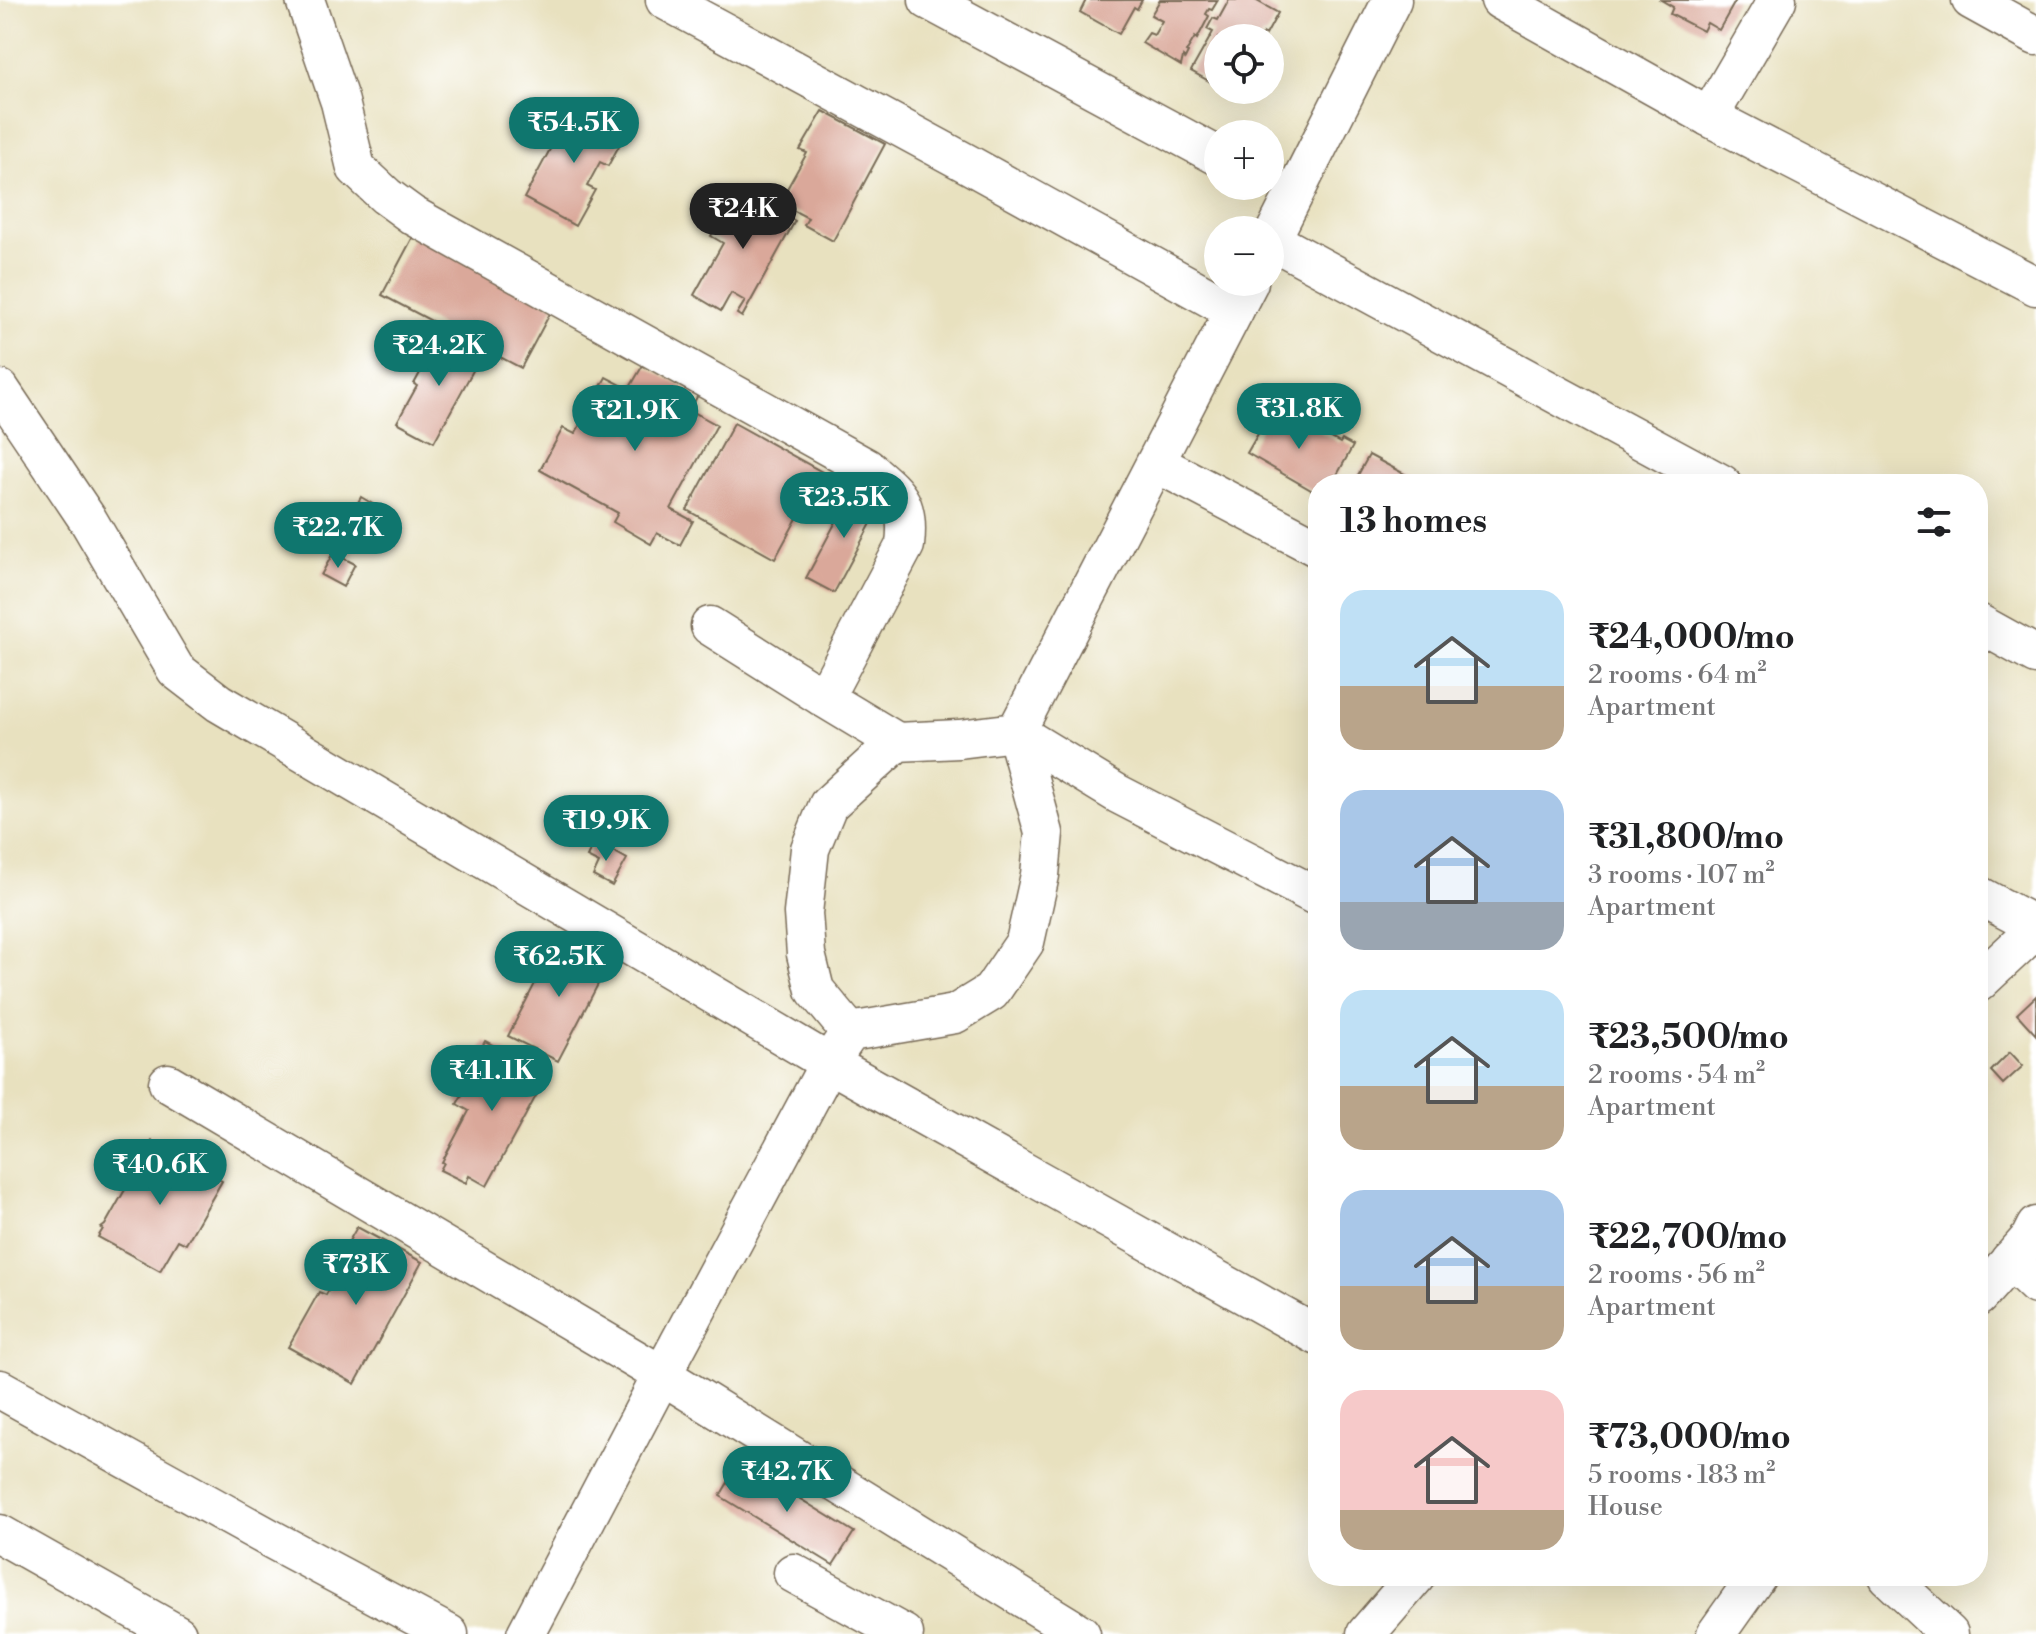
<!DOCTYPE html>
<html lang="en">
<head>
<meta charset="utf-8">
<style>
  :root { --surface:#fff; --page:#f6f6f6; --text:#202124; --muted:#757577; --accent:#0f766e }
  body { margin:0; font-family:"Libre Bodoni",serif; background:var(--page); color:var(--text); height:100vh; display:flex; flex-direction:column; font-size:30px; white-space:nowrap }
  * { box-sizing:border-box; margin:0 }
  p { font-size:26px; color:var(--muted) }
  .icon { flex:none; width:44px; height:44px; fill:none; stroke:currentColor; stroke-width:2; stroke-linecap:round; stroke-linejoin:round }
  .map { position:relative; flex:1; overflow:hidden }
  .drawer { position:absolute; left:1308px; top:474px; width:680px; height:1112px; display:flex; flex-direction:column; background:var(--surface); border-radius:32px; box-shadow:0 8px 32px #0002 }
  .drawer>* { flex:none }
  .controls { position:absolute; left:1204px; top:24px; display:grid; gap:16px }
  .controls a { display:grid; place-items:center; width:80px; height:80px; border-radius:50%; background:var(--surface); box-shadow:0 8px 32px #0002; font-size:40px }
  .price { position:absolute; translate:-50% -68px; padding:0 18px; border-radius:28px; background:var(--accent); color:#fff; font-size:26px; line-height:52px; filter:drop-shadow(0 2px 4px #0008) }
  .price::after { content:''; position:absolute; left:50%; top:48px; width:24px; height:18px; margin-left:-12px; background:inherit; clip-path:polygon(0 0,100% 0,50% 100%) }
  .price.current { background:#222; color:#fff }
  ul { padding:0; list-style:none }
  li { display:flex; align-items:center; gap:24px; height:200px; padding:0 32px }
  li span { display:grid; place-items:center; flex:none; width:224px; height:160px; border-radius:24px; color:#555 }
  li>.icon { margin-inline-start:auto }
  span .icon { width:96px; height:96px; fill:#fffc; stroke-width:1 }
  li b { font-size:34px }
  h2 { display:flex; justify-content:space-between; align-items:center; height:96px; padding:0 32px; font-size:34px }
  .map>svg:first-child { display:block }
  .building { fill:#daa89a }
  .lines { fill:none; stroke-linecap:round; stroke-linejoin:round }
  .minor-casing { stroke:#786a56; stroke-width:41 }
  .minor { stroke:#fff; stroke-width:38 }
</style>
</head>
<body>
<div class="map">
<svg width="2036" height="1634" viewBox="0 0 2036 1634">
  <rect width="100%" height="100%" fill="#fff"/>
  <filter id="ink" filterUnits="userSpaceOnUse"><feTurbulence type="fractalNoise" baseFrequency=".0125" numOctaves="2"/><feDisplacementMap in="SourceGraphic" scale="16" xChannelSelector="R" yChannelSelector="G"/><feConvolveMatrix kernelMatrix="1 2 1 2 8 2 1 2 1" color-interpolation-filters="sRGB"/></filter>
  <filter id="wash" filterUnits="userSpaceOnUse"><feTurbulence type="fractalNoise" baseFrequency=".006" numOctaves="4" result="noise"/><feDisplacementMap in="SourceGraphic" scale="32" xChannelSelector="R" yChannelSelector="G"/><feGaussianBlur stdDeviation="1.8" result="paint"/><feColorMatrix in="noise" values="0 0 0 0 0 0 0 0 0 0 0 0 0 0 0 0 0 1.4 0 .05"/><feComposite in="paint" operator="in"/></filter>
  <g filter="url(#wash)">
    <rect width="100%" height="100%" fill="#e8e1bf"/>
    <g id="blocks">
      <g class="building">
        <path d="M 1086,0 L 1142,0 L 1137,9 L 1134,7 L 1119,34 L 1080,12 Z"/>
        <path d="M 1160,0 L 1218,0 L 1212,10 L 1209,9 L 1206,14 L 1209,16 L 1197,39 L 1195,37 L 1186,52 L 1188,53 L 1185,59 L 1183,57 L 1181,66 L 1142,43 L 1149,33 L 1154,35 L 1162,21 L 1151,15 Z"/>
        <path d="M 1229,0 L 1255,0 L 1278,13 L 1266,35 L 1263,33 L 1260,38 L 1218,38 L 1218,86 L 1191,71 L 1213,32 L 1207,29 L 1213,18 L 1218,20 Z"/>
        <path d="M 1661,0 L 1736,0 L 1719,30 L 1707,23 L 1703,31 L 1670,14 L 1673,7 Z"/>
        <path d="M 581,107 L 611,122 L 608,129 L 621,135 L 624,129 L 627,131 L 608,166 L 600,162 L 587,186 L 595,190 L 575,226 L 524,198 L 571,110 L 577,114 Z"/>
        <path d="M 823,111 L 885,144 L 833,241 L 804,225 L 808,218 L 779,203 L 807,153 L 800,150 Z"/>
        <path d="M 737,189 L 795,221 L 742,317 L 737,314 L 745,301 L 731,293 L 721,311 L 694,295 L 723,243 L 711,236 Z"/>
        <path d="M 415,233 L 554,306 L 521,368 L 382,295 Z"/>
        <path d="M 441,334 L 481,356 L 434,442 L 397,422 L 417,386 L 414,384 Z"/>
        <path d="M 643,365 L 698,395 L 690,410 L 717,425 L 671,509 L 693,521 L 680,545 L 657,533 L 651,544 L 613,522 L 618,513 L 540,470 L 563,428 L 575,434 L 606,377 L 629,389 Z"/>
        <path d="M 1274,406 L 1340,443 L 1342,440 L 1353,446 L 1332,484 L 1318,484 L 1318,494 L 1247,453 Z"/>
        <path d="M 734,423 L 822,472 L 775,559 L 687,510 Z"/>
        <path d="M 1369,455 L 1423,484 L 1353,484 Z"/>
        <path d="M 855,486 L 883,501 L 834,593 L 806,578 Z"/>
        <path d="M 361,497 L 383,510 L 371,532 L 349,520 Z"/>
        <path d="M 333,553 L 355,564 L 343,587 L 321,575 Z"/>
        <path d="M 595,841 L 627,859 L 612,886 L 593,876 L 599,863 L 587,857 Z"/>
        <path d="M 559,937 L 609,963 L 558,1061 L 508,1036 Z"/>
        <path d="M 2036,996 L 2036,1035 L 2017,1014 Z"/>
        <path d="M 485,1041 L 548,1074 L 487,1186 L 469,1176 L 466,1183 L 440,1170 L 444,1163 L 442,1162 L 469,1111 L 457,1104 L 474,1074 L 469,1071 Z"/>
        <path d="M 2010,1052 L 2023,1066 L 2003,1084 L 1991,1071 Z"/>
        <path d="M 152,1141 L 222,1181 L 186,1244 L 178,1240 L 160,1271 L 98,1237 L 103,1229 L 101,1228 L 105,1225 L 143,1158 L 142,1153 L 144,1149 L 146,1151 Z"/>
        <path d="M 357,1227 L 422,1262 L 355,1384 L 288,1347 L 319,1292 L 326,1295 L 334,1280 L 331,1279 L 348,1247 L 359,1253 L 362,1248 L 349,1241 Z"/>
        <path d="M 740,1462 L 854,1532 L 833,1565 L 720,1496 Z"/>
      </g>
    </g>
  </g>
  <g filter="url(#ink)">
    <use href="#blocks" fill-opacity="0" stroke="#786a56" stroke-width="2"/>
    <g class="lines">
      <defs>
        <g id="minor">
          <path d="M 305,0 L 340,102 L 356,168 L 386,196 L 412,215 L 867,468 C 898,495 910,501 905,545 L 824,698 L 897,742"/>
          <path d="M 665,0 L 968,164 L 1234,311"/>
          <path d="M 928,0 L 1218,156"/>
          <path d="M 1500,0 L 1709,117 L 2036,286"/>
          <path d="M 1971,0 L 2036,36"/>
          <path d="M 1709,117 L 1777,0"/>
          <path d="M 1271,240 L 1722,484"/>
          <path d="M 1270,242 L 1392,0"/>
          <path d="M 0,389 L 88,520 L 176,670 L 219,703 L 829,1063 L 1318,1336"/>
          <path d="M 1156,463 L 1318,548"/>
          <path d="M 1978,623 L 2036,655"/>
          <path d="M 710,626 L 824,698"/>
          <path d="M 1978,895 L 2036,926"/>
          <path d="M 1978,983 L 2036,929"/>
          <path d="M 850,1032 L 815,990 L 806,954 L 803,913 L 810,849 L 828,805 L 897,742 L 959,739 L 1016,732 L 1118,794 L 1318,897"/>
          <path d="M 168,1083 L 662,1375 L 1081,1634"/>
          <path d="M 2010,1260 L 2036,1285"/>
          <path d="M 1978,1297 L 2030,1238 L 2036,1226"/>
          <path d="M 0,1389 L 273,1540 L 449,1634"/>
          <path d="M 0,1534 L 177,1634"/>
          <path d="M 793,1573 L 904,1634"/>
          <path d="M 1887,1576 L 1949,1634"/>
          <path d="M 526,1634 L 662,1375 L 829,1063 L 850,1032 L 955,1014 L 991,992 L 1025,942 L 1040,875 L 1044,833 L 1016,732 L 1249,282"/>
          <path d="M 1366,1634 L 1416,1576"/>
          <path d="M 1716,1634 L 1757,1576"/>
        </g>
      </defs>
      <use href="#minor" class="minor-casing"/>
      <use href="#minor" class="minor"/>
    </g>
  </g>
</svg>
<div class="controls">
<a><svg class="icon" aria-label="locate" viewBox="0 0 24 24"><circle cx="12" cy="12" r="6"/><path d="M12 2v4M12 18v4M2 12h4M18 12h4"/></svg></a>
<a>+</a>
<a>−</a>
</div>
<b class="price" style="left:574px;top:165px">₹54.5K</b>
<b class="price current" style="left:743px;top:251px">₹24K</b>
<b class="price" style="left:439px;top:388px">₹24.2K</b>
<b class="price" style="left:1299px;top:451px">₹31.8K</b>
<b class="price" style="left:635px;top:453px">₹21.9K</b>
<b class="price" style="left:844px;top:540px">₹23.5K</b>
<b class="price" style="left:338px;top:570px">₹22.7K</b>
<b class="price" style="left:606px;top:863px">₹19.9K</b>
<b class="price" style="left:559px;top:999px">₹62.5K</b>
<b class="price" style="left:492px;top:1113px">₹41.1K</b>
<b class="price" style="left:160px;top:1207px">₹40.6K</b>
<b class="price" style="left:356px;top:1307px">₹73K</b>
<b class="price" style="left:787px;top:1514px">₹42.7K</b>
<section class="drawer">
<h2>13 homes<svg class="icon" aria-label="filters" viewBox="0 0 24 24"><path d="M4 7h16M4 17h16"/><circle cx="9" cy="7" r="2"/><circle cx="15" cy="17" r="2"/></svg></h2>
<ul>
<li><span style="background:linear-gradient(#bfe0f5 60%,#b9a48a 0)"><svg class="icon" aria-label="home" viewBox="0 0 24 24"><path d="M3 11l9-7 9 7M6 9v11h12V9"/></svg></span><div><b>₹24,000/mo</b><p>2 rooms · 64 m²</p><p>Apartment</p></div></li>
<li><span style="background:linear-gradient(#a9c7e8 70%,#9aa5b1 0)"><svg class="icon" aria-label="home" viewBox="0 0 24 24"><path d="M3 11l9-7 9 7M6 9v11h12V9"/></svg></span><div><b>₹31,800/mo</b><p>3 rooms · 107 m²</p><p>Apartment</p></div></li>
<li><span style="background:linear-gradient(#bfe0f5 60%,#b9a48a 0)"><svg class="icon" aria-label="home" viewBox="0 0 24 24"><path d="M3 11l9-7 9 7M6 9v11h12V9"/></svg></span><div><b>₹23,500/mo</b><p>2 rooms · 54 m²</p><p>Apartment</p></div></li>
<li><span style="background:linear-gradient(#a9c7e8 60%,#b9a48a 0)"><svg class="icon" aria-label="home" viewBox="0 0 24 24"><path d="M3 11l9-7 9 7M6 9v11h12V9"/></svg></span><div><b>₹22,700/mo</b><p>2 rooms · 56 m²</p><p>Apartment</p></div></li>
<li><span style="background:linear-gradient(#f6c9c9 75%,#b9a48a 0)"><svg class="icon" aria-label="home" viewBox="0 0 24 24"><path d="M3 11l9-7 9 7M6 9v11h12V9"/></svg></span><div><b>₹73,000/mo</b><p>5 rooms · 183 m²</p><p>House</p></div></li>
</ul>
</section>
</div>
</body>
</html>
